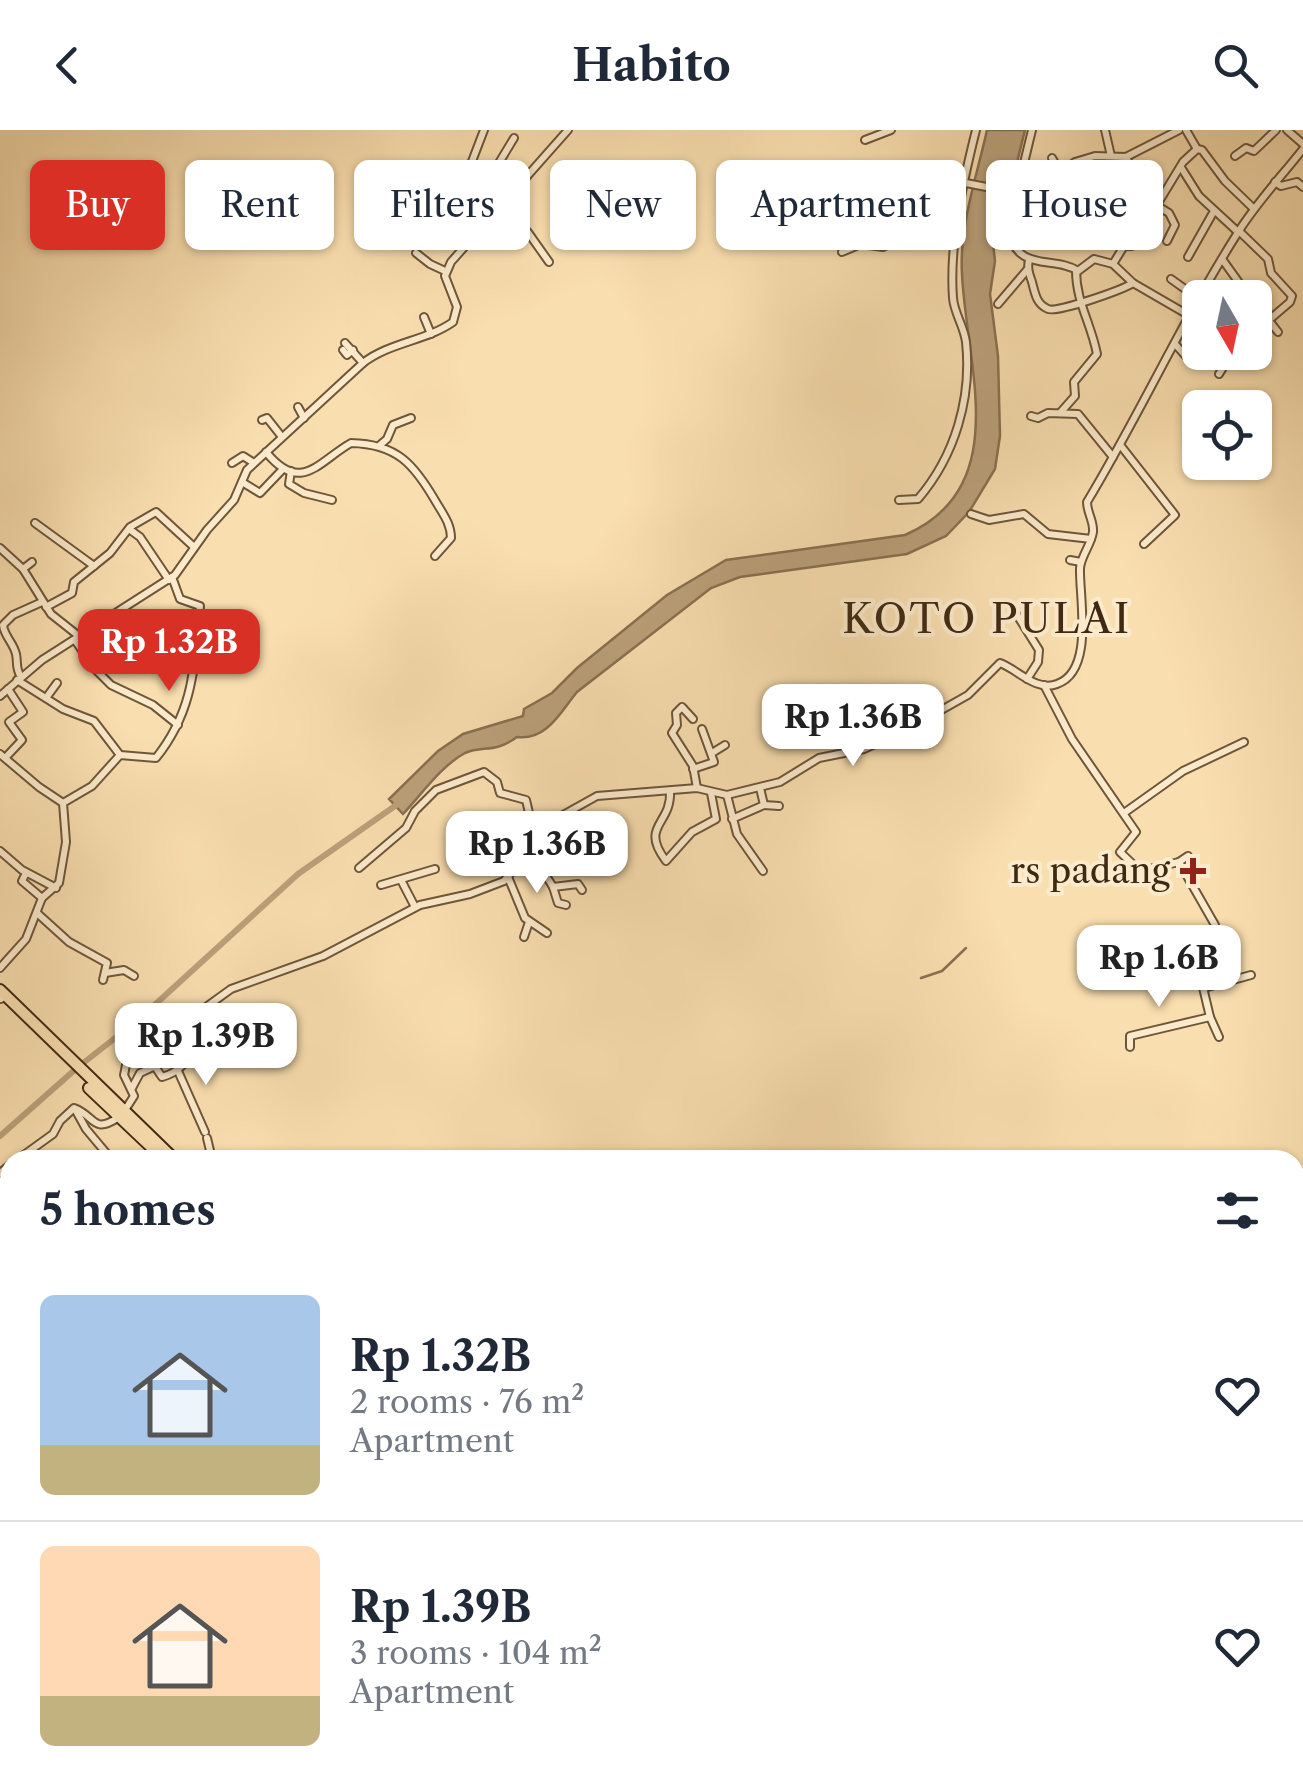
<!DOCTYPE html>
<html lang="en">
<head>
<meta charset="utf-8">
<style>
  :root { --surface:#fff; --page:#f6f6f7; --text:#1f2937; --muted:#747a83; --line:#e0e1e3; --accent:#d93025 }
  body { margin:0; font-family:"Libre Caslon Text",serif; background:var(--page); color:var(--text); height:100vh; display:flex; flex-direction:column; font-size:38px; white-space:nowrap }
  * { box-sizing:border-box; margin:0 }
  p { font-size:32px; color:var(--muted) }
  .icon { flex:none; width:55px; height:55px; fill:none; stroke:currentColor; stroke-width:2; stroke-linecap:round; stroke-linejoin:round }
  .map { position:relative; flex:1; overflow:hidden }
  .details { position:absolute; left:0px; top:1020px; width:1305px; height:642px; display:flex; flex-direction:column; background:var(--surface); border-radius:30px 30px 0 0; box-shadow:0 2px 8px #0004 }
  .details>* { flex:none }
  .hud { position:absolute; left:30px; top:30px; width:1245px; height:90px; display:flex; gap:20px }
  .needle { width:65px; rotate:171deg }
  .controls { position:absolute; left:1182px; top:150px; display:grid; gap:20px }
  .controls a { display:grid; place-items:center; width:90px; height:90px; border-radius:15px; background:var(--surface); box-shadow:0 2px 8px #0004; font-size:50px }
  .price { position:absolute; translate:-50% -85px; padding:0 22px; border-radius:20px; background:#fff; color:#222; font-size:32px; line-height:65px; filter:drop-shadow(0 2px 5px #0008) }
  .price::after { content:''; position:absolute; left:50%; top:60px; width:30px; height:22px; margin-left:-15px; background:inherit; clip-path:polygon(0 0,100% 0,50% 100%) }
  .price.current { background:var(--accent); color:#fff }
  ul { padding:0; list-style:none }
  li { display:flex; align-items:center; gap:30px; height:250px; padding:0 40px }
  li+li { border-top:2px solid var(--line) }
  li span { display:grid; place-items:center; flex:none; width:280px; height:200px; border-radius:15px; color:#555 }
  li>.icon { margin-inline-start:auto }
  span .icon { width:120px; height:120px; fill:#fffc; stroke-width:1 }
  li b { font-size:42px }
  h2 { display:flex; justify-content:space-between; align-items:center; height:120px; padding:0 40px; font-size:42px }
  .chip { padding:0 35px; border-radius:15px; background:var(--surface); box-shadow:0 2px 8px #0004; font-size:35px; line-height:90px }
  .chip.current { background:var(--accent); color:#fff }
  header { display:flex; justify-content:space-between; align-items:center; height:130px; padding:0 40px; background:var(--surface); font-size:45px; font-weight:700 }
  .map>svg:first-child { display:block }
  .water { fill:#baa07a; stroke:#897051; stroke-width:2.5 }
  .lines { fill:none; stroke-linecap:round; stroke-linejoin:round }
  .stream { stroke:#897051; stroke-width:2.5 }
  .river { stroke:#baa07a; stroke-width:6 }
  .minor-casing { stroke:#6e563a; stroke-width:10 }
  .highway-casing { stroke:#402913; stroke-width:14 }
  .minor { stroke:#fbeacb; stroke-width:6 }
  .highway { stroke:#f9deaf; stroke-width:10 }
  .poi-dot { fill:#8f2418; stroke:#fbeacb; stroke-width:4 }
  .labels { text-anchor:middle; stroke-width:8; stroke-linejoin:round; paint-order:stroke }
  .poi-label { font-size:35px; fill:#402913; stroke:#fbeacb; text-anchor:end }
  .quarter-label { font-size:40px; letter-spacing:2.5px; fill:#402913; stroke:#fbeacb }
</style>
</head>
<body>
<header><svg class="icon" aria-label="back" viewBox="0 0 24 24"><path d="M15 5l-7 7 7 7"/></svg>Habito<svg class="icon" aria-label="search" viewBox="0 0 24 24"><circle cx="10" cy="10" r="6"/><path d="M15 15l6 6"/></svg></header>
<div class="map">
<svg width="1303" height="1661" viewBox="0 0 1303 1661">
  <rect width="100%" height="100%" fill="#f9deaf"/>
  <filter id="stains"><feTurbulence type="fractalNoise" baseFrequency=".002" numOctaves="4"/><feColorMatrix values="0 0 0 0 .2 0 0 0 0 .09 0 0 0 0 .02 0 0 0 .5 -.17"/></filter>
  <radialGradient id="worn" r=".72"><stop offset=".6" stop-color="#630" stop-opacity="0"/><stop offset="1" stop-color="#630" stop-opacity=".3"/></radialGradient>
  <path class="water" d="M 987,0 L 1025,0 L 1007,73 L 999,81 L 992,105 L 995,131 L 990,164 L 998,226 L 1000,306 L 995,339 L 969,382 L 946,406 L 907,424 L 740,447 L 711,458 L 577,562 C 561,581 547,611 517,607 C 494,624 483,615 465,623 C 442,635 421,665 403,684 L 389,669 L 438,621 L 463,604 L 523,586 L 524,579 L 552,563 L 577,538 L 667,465 L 726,430 L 905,405 C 1014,358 966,235 962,144 C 959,96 977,46 987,0 Z"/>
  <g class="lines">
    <path class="stream" d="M 921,848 L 942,841 L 966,818"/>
    <path class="river" d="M 0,1006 L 78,937 L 137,891 L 298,744 L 402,671"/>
    <defs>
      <g id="minor">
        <path d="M 484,0 L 466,47 L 507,68"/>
        <path d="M 1032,0 L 1008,99 C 1017,144 1054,125 1078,141 L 1094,129 L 1113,134 L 1133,153"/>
        <path d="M 1105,0 L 1111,26"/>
        <path d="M 1186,0 L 1197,19"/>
        <path d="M 1287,0 L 1303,14"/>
        <path d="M 865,10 L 891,0"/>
        <path d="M 1235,26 L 1246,18 L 1254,21 L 1276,0"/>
        <path d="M 1126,27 L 1136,48 L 1162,65"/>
        <path d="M 1052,28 L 1060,42"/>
        <path d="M 1182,39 L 1199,66 L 1238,102"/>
        <path d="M 1275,52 L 1281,56 L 1297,52 L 1303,57"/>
        <path d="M 966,53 L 1017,63"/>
        <path d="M 485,56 L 514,8"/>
        <path d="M 432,73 L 437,70 L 449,72 L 469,50"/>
        <path d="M 1032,74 L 1050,50 L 1075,32 L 1095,26 L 1126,27 L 1179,0"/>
        <path d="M 1156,75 L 1169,83 L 1175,95 L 1167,111"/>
        <path d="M 497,79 L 510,99 L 527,101 L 549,132"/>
        <path d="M 1239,101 L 1268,129 L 1271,143 L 1292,166 L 1290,172 L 1269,190"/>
        <path d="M 1124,116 L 1132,116 L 1183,32 L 1197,19 L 1202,20 L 1225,51 L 1254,79"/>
        <path d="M 842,122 L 861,114 L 883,117 L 910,103 L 919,103 L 934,113 L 945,100 L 958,95"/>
        <path d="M 416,123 L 430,134 L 445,141"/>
        <path d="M 1188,127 L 1214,81"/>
        <path d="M 1029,129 C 1027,139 1029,143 1032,152 C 1035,163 1036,174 1048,179 C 1057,183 1122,160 1133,153 L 1190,186"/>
        <path d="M 1222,129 L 1250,168"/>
        <path d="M 1113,134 L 1124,116 L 1109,106 L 1140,52"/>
        <path d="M 1171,149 L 1199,169"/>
        <path d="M 1255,173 L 1278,202"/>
        <path d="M 998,174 L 1027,140"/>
        <path d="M 424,187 L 431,204"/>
        <path d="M 345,213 L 363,233"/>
        <path d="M 1175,214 L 1193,234 L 1204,222"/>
        <path d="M 1255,214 L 1264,225"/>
        <path d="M 343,220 L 347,225 L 353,220"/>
        <path d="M 1219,244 L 1233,222"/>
        <path d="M 298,277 L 304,288"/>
        <path d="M 1060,283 L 1075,266 L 1074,252 L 1097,224 C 1091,193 1076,172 1076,140"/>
        <path d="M 1031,286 L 1038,288 L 1048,283 L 1078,284 L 1113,327"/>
        <path d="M 262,290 L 267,288 L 282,307"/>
        <path d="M 380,315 L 387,309 L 393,295 L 411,288"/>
        <path d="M 1121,316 L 1175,385 L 1144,414"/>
        <path d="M 266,322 C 301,365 319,331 351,313 C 397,314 414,334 436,372 C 443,384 451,394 451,408 L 435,426"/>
        <path d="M 232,333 L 243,326 L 254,333"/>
        <path d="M 291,341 L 289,354 L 304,363 L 332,370"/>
        <path d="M 242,352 L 260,363 L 282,340"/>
        <path d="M 899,370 L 918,369 C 955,326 972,268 966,212 C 964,196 954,183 953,168 C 949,114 963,52 976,0"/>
        <path d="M 971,384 L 989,390 L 1024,384 L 1048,404 L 1091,409"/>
        <path d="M 35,393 L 94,436"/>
        <path d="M 129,399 L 140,407 L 169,450"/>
        <path d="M 0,418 L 23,439 L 51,484 L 80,507"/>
        <path d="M 1070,430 L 1081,432"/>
        <path d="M 23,439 L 32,432"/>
        <path d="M 46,477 L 72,463 L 74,452 L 110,423 L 130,397 L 156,382 L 194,417"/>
        <path d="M 1017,485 L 1039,520 L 1038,532 L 1027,549"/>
        <path d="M 75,510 L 94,538 L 111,555 L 153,575 L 178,595"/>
        <path d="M 89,528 L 98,519"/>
        <path d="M 21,547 C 15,538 18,533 16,524 C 13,512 4,506 3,495 L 13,485 L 42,472"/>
        <path d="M 17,550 L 63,579 L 94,591 L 120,625"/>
        <path d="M 1044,555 L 1072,609 L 1136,702 L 1120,722 L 1140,741 L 1179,732 L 1215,795 L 1214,799 L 1192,811 L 1210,887 L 1219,907"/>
        <path d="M 0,566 L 42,530 L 175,445 L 207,400 L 234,370 L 247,340 L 363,233 C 390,212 426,211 453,192 L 457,177 L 445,146 L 451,132 L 568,0"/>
        <path d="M 46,568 L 57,553"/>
        <path d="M 693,589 L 682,577 L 676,583 L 677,595 L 672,603 L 693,636 L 697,658"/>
        <path d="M 712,623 L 725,615"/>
        <path d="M 0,624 L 39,657 L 63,673"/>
        <path d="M 6,627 L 22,610 L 9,592 L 23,582 L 8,559"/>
        <path d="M 693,639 L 714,632 L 702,599"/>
        <path d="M 670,661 C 672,695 639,695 666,731 L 692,702 L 716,689 L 711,663"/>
        <path d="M 727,665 L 737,704 L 763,741"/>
        <path d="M 764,675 L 779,676"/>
        <path d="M 1124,683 L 1183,641 L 1244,612"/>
        <path d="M 732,689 L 764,675 L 760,658"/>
        <path d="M 0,721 L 22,740 L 56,758"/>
        <path d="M 1179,732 L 1188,726"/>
        <path d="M 515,733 L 543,741 L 553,757 L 578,754 L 582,760"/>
        <path d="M 359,738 L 406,698 L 415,681 L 436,660 L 484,642 L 497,652 L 500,663 L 526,670 L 534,704"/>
        <path d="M 26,743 L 22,751 L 42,768"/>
        <path d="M 508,747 L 525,788 L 547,803"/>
        <path d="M 401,750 L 415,777"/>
        <path d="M 381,755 L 435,739"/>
        <path d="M 553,757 L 558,773 L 566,775"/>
        <path d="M 37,783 L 69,812 L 107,833 L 103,850"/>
        <path d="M 524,807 L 529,792"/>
        <path d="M 0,838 L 26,809 L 42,768 L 59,753 L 66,712 L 63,673 L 92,656 L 120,625 L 156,628 C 195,579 194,535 200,476 L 180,469 L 172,447"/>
        <path d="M 105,843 L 124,840 L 134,846"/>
        <path d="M 1204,858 L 1251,845"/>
        <path d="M 0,869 L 1,869"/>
        <path d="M 176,900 L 193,909 L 203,930"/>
        <path d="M 1130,917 L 1130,906 L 1210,887"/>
        <path d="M 146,923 L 162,947 C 180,942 188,931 195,915"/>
        <path d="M 178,941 L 205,1002"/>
        <path d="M 132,958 L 140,943 L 153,937"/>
        <path d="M 75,979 L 86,999 L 112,1030"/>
        <path d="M 125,980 L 134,966 L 124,945 L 126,935 L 231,859 L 323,826 L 420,775 L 470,764 L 504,751 L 510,744 L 520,709 L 597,666 L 697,658 L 727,665 L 780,652 L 819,628 L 864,619 L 906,600 L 968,565 L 1000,533 C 1017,539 1036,562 1057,554 C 1095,541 1079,467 1080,438 C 1081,426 1091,415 1093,402 C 1094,391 1087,383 1087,372 C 1140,284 1182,191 1237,104 C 1256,73 1281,47 1303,19"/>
        <path d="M 17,1030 L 53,1004 L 60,991 L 74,978 C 96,986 92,1005 119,987"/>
        <path d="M 190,1030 L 211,1025 L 207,1008"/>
        <path d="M 0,1043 L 10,1035"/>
        <path d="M 0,1126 L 10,1130"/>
        <path d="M 0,1167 L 10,1168"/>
        <path d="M 0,1252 L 10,1249"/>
        <path d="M 10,1275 L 2,1288 L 10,1294"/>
        <path d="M 1303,1319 L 1303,1326"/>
        <path d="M 0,1401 L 10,1407"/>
        <path d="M 0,1434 L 10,1428"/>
        <path d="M 1295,1470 L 1303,1467"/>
        <path d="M 0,1490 L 10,1491"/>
        <path d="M 0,1552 L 10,1555"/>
        <path d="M 0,1644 L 10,1639"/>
        <path d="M 193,1652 L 197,1661"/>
        <path d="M 1069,1652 L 1073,1661"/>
        <path d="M 288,1661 L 323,1652"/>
        <path d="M 387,1661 L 387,1652"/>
        <path d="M 807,1661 L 827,1652"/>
        <path d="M 1099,1661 L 1106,1652"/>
      </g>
      <g id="highway">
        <path d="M 0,860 L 175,1030"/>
        <path d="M 89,958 L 165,1030"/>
        <path d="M 1295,1356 L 1303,1360"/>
      </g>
    </defs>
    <use href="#minor" class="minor-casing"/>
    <use href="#highway" class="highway-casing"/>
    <use href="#minor" class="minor"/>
    <use href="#highway" class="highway"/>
  </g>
  <path class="poi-dot" d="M1188 726h10v10h10v10h-10v10h-10v-10h-10v-10h10z"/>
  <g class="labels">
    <g class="poi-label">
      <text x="1170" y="753">rs padang</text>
    </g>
    <g class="quarter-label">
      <text x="987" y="503">KOTO PULAI</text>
    </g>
  </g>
  <rect width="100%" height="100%" filter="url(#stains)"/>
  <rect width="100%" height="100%" fill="url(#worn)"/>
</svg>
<div class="controls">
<a><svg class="needle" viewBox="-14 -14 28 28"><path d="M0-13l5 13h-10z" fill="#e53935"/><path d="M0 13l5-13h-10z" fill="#747a83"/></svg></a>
<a><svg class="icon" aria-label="locate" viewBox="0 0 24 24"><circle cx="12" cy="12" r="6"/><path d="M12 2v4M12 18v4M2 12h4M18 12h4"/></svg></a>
</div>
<b class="price current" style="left:169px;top:564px">Rp 1.32B</b>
<b class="price" style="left:853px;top:639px">Rp 1.36B</b>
<b class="price" style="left:537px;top:766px">Rp 1.36B</b>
<b class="price" style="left:1159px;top:880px">Rp 1.6B</b>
<b class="price" style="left:206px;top:958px">Rp 1.39B</b>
<div class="hud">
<a class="chip current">Buy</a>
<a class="chip">Rent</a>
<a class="chip">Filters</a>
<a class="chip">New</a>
<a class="chip">Apartment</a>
<a class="chip">House</a>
</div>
<section class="details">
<h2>5 homes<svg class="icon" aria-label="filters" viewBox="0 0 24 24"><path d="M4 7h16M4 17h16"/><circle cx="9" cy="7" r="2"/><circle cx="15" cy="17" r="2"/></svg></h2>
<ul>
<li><span style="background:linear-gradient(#a9c7e8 75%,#c2b280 0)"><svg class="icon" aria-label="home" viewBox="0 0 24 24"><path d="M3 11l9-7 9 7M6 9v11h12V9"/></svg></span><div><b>Rp 1.32B</b><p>2 rooms · 76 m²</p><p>Apartment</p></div><svg class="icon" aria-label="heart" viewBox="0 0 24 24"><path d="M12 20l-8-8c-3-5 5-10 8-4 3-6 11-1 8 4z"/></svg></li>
<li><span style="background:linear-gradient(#ffd9b3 75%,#c2b280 0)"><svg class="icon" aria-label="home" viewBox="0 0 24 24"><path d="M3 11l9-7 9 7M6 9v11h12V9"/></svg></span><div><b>Rp 1.39B</b><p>3 rooms · 104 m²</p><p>Apartment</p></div><svg class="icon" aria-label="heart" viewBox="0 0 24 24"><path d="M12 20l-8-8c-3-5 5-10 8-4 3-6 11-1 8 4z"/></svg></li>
</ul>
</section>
</div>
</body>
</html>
